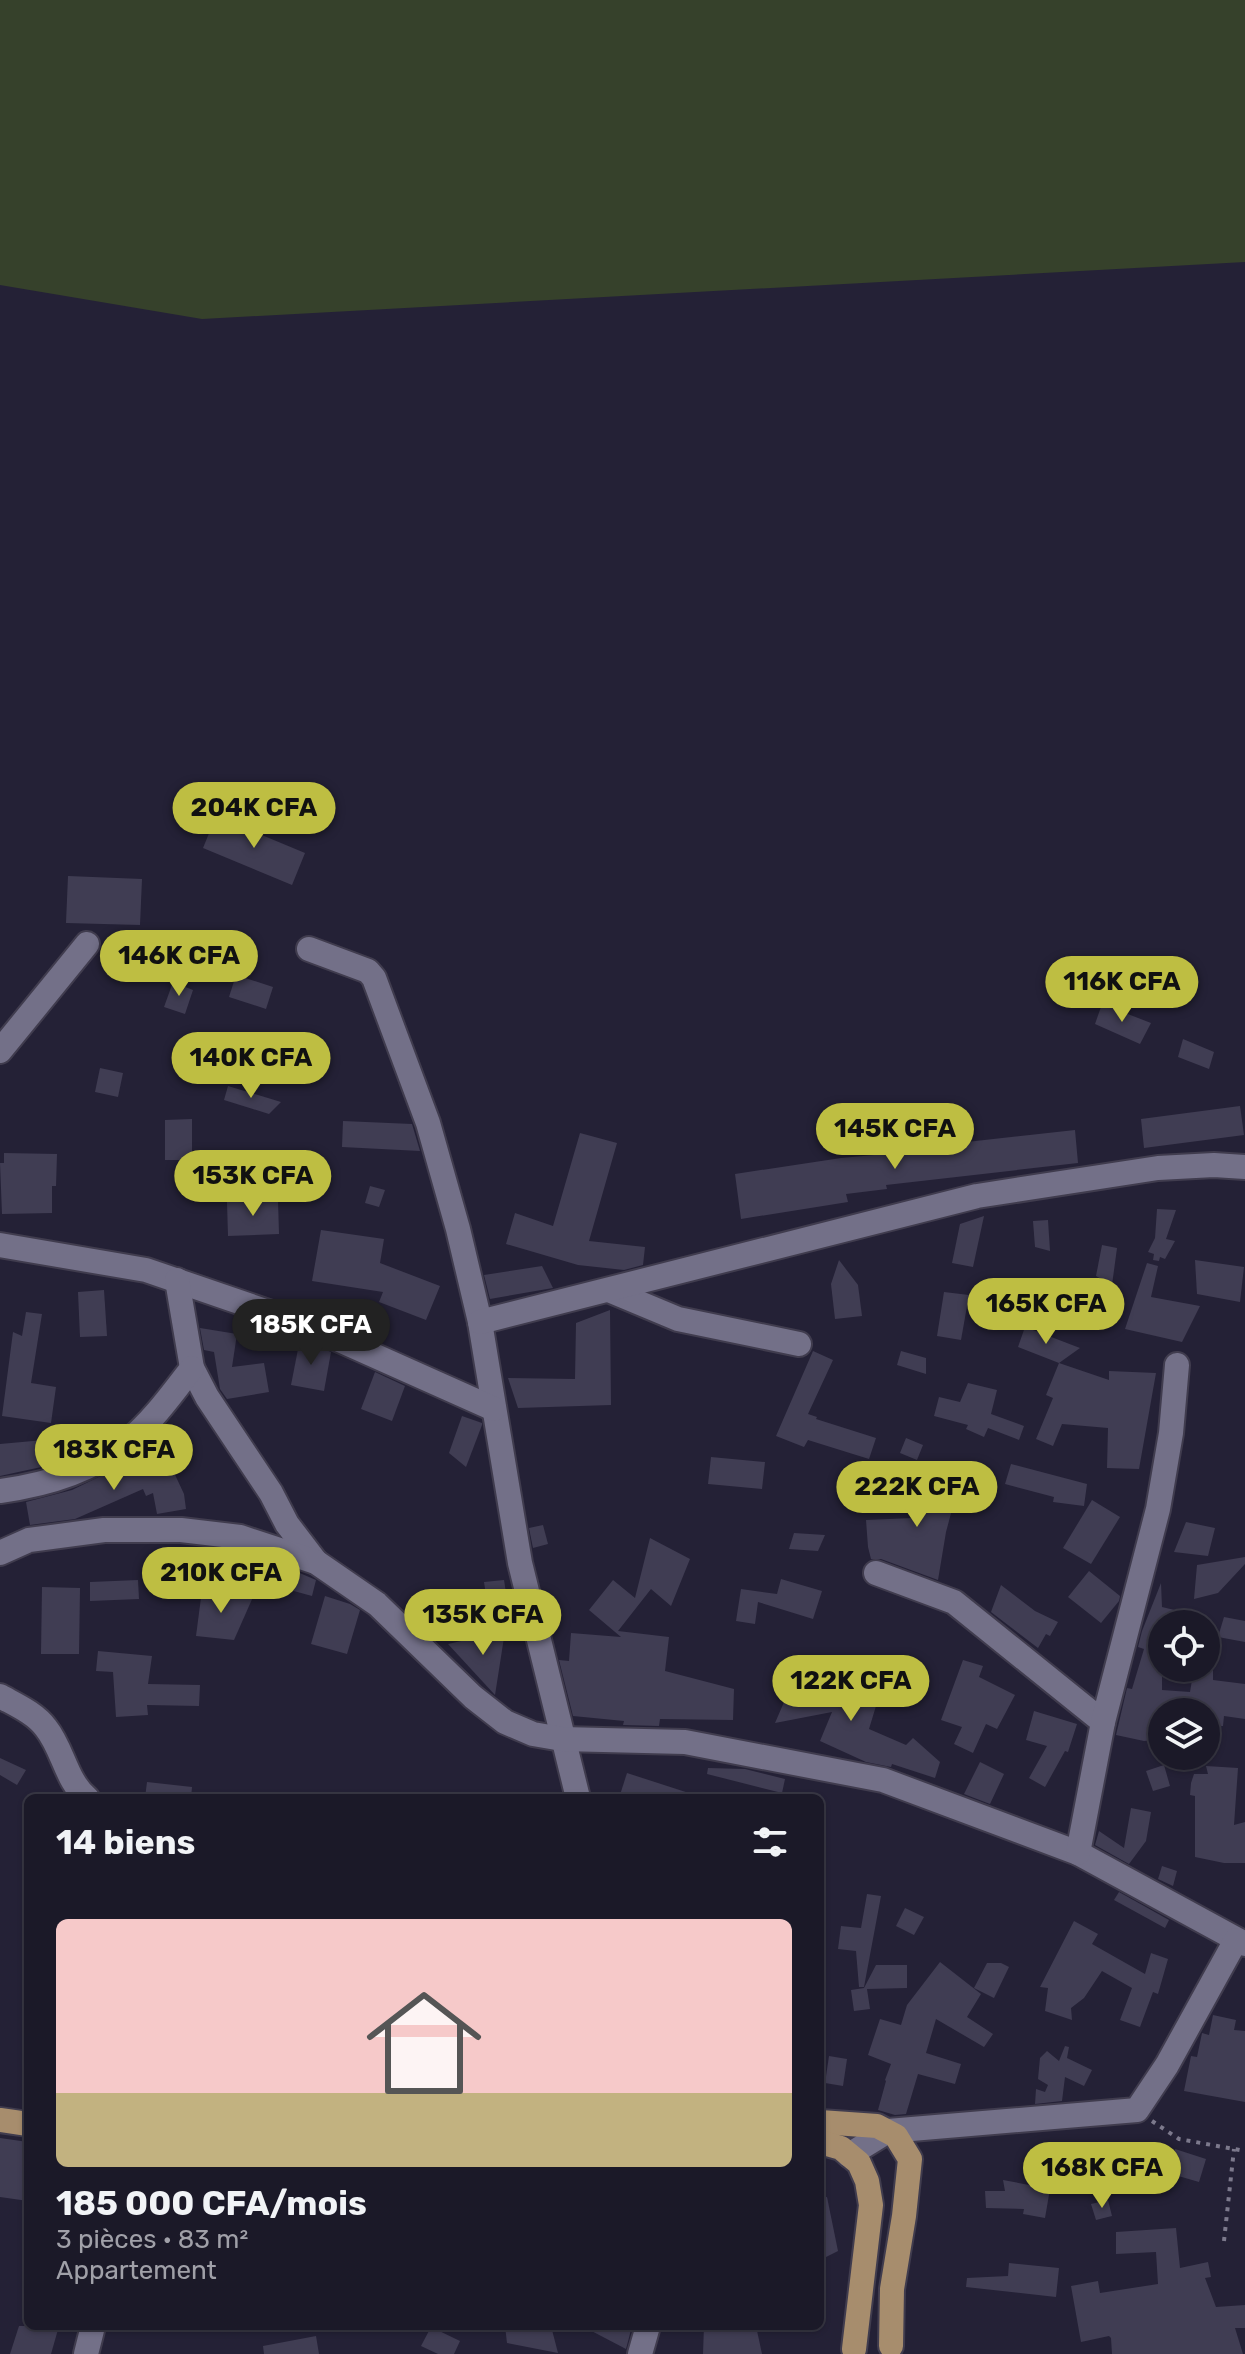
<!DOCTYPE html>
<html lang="fr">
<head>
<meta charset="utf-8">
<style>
  :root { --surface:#1b1928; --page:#242230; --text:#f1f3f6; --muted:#a0a0a8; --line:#393845; --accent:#bebe42 }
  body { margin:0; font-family:Rubik,sans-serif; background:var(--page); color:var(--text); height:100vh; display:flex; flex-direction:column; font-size:30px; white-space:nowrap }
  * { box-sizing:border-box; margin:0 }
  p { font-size:26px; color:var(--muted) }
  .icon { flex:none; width:44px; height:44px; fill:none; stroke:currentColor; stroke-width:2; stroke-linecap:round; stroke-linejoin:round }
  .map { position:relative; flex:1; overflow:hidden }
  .sheet { position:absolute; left:24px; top:1794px; width:800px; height:536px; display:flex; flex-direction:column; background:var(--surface); border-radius:12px; box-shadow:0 2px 6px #0004,0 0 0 2px var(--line) }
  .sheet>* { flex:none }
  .controls { position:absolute; left:1148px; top:1610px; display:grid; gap:16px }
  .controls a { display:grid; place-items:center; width:72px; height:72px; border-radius:50%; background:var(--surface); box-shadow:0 2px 6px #0004,0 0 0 2px var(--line); font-size:40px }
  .price { position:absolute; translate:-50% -68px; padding:0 18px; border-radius:28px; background:var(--accent); color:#111; font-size:26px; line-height:52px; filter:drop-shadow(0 2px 4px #0008) }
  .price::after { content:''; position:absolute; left:50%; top:48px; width:24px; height:18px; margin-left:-12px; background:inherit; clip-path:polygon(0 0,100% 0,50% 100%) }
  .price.on { background:#222; color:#fff }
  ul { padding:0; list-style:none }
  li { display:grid; align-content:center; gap:16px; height:424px; padding:0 32px }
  li span { display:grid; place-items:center; height:248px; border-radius:12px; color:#555 }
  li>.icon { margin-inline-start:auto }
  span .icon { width:144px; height:144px; fill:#fffc; stroke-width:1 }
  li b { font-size:34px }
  h2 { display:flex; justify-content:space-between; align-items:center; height:96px; padding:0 32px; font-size:34px }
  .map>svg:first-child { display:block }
  .green { fill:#36412b }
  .building { fill:#403d53 }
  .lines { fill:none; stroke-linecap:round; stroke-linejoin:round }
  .minor-casing { stroke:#403c4e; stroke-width:28 }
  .major-casing { stroke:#403c4e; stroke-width:28 }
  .path { stroke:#7c798c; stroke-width:4; stroke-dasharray:4 6; stroke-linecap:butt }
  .minor { stroke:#737088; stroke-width:24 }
  .major { stroke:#a78d6d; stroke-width:24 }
</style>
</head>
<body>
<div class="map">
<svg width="1245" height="2354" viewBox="0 0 1245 2354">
  <rect width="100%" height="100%" fill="#242136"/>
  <path class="green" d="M 0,0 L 1245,0 L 1245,262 L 202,319 L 0,285 Z"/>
  <g class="building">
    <path d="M 216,816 L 305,853 L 292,885 L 203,848 Z"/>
    <path d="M 68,876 L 142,879 L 140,925 L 66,923 Z"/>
    <path d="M 236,975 L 273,987 L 266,1009 L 229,997 Z"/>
    <path d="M 173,982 L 193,990 L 185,1014 L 164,1007 Z"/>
    <path d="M 1102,1004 L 1151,1023 L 1140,1044 L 1095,1024 Z"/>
    <path d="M 1183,1039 L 1214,1052 L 1209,1069 L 1178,1057 Z"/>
    <path d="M 100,1068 L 123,1073 L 118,1097 L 95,1092 Z"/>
    <path d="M 228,1086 L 281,1102 L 269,1114 L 224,1100 Z"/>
    <path d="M 1240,1106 L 1244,1135 L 1144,1148 L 1141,1119 Z"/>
    <path d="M 192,1119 L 192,1160 L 165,1160 L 165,1120 Z"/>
    <path d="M 343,1121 L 412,1124 L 420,1151 L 342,1147 Z"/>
    <path d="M 1075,1130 L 1078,1163 L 886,1185 L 887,1189 L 846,1194 L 848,1202 L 741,1219 L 735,1174 L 841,1158 L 896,1153 L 895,1150 Z"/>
    <path d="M 580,1133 L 617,1143 L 589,1241 L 645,1247 L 643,1265 L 624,1270 L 578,1265 L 506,1244 L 515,1213 L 553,1226 Z"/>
    <path d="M 4,1153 L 57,1154 L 56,1186 L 52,1186 L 52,1213 L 2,1214 L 0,1163 L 4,1163 Z"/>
    <path d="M 370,1186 L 385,1190 L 379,1207 L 365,1203 Z"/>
    <path d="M 278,1200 L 279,1234 L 228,1236 L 227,1202 Z"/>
    <path d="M 1157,1209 L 1176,1210 L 1166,1239 L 1175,1241 L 1165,1259 L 1160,1257 L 1159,1261 L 1153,1260 L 1154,1254 L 1148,1252 L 1155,1238 Z"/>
    <path d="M 984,1216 L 973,1267 L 952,1263 L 960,1224 Z"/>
    <path d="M 1048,1220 L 1050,1251 L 1035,1247 L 1033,1221 Z"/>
    <path d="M 321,1230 L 384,1239 L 380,1263 L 440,1286 L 426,1320 L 379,1302 L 383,1292 L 312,1281 Z"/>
    <path d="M 1102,1245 L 1117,1248 L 1112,1285 L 1096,1276 Z"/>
    <path d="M 839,1260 L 858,1285 L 862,1316 L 835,1319 L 831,1284 Z"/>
    <path d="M 1195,1260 L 1244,1267 L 1240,1302 L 1197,1294 Z"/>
    <path d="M 1147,1263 L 1158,1266 L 1151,1297 L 1200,1306 L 1182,1342 L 1125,1329 Z"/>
    <path d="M 542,1266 L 553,1288 L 490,1299 L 484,1275 Z"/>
    <path d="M 104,1290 L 107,1336 L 80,1337 L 78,1292 Z"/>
    <path d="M 944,1292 L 969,1295 L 961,1340 L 937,1336 Z"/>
    <path d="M 610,1310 L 611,1405 L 518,1408 L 508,1378 L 575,1379 L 576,1323 Z"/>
    <path d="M 26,1312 L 42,1314 L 31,1383 L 56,1387 L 51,1423 L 2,1416 L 13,1332 L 22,1336 Z"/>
    <path d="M 1025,1327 L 1080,1348 L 1059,1363 L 1018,1347 Z"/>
    <path d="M 200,1328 L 237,1334 L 232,1367 L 264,1363 L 269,1392 L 227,1399 L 220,1389 L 214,1352 L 204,1350 Z"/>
    <path d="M 300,1339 L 331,1352 L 324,1391 L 291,1385 Z"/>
    <path d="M 813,1351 L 833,1360 L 808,1414 L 817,1417 L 816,1419 L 876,1438 L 869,1459 L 808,1440 L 804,1447 L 776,1436 Z"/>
    <path d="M 901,1351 L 926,1358 L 926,1374 L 897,1365 Z"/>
    <path d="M 1059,1363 L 1109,1380 L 1109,1371 L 1156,1373 L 1139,1469 L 1107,1468 L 1108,1428 L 1062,1424 L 1053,1446 L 1036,1439 L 1053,1398 L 1046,1395 Z"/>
    <path d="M 375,1372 L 405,1386 L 392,1421 L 361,1409 Z"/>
    <path d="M 968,1383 L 997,1390 L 991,1414 L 1024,1426 L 1019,1440 L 988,1428 L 984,1437 L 966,1429 L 968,1425 L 934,1416 L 939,1397 L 960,1402 Z"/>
    <path d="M 462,1416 L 482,1423 L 482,1425 L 466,1467 L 449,1453 Z"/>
    <path d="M 906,1438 L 923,1445 L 917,1460 L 900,1453 Z"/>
    <path d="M 44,1440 L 46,1466 L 0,1476 L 0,1444 Z"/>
    <path d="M 163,1449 L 184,1494 L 186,1509 L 157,1514 L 153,1493 L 146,1496 L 143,1489 L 75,1519 L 30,1525 L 26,1502 L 72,1490 L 115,1469 L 116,1471 Z"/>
    <path d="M 711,1457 L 765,1462 L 762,1489 L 708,1484 Z"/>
    <path d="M 1011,1464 L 1087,1484 L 1084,1506 L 1053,1502 L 1054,1497 L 1005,1484 Z"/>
    <path d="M 923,1475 L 961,1476 L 946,1532 L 938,1580 L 881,1559 L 871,1559 L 868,1547 L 866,1520 L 912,1518 Z"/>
    <path d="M 1092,1500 L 1120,1517 L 1091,1564 L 1063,1548 Z"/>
    <path d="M 1186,1522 L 1215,1528 L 1208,1556 L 1174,1552 Z"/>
    <path d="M 543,1525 L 548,1544 L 533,1548 L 529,1528 Z"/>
    <path d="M 794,1533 L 825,1535 L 818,1551 L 789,1549 Z"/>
    <path d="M 650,1538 L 690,1559 L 671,1606 L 651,1589 L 618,1631 L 669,1637 L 665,1671 L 734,1689 L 733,1720 L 660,1719 L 659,1726 L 623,1725 L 624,1721 L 573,1716 L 559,1660 L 569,1661 L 571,1633 L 621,1637 L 589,1610 L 613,1580 L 635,1598 Z"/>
    <path d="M 1245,1557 L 1245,1564 L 1218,1593 L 1194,1599 L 1197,1565 Z"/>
    <path d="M 295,1571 L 316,1580 L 312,1596 L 290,1590 Z"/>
    <path d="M 1089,1571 L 1120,1596 L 1119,1601 L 1101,1623 L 1068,1597 Z"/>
    <path d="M 781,1579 L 822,1591 L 813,1619 L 758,1602 L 755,1624 L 736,1621 L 741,1589 L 777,1594 Z"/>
    <path d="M 138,1580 L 139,1599 L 90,1601 L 90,1582 Z"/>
    <path d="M 504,1580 L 507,1599 L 487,1602 L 484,1582 Z"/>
    <path d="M 1161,1583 L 1162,1607 L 1208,1618 L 1208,1624 L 1162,1624 L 1162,1690 L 1190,1692 L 1194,1668 L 1213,1668 L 1213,1680 L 1245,1684 L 1245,1719 L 1224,1716 L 1223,1726 L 1206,1727 L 1206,1712 L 1162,1712 L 1162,1739 L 1144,1741 L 1116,1735 L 1127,1688 L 1132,1689 L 1144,1649 L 1138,1647 L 1142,1631 Z"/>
    <path d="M 1001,1585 L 1035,1611 L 1058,1622 L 1050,1636 L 1046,1634 L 1038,1648 L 991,1612 Z"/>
    <path d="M 42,1587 L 80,1588 L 79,1654 L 41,1654 Z"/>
    <path d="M 202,1590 L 253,1597 L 234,1640 L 196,1636 Z"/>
    <path d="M 325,1596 L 350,1604 L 360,1610 L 347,1654 L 311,1644 Z"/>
    <path d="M 1224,1617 L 1245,1621 L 1245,1642 L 1218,1637 Z"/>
    <path d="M 505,1631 L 495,1695 L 448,1644 Z"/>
    <path d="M 98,1651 L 152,1656 L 148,1684 L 200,1685 L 199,1706 L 147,1705 L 148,1715 L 116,1717 L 113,1672 L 96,1671 Z"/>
    <path d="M 963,1660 L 983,1666 L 979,1677 L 1015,1695 L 997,1729 L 986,1724 L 973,1753 L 954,1744 L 962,1727 L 941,1720 Z"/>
    <path d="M 800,1665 L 845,1683 L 843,1687 L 860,1693 L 876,1706 L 869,1729 L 906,1745 L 913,1738 L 940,1762 L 935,1778 L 892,1764 L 891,1767 L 866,1762 L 820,1741 L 832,1712 L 775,1723 Z"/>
    <path d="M 1034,1711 L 1077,1724 L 1068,1752 L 1065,1751 L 1045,1787 L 1029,1778 L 1047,1746 L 1026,1740 Z"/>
    <path d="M 0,1758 L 26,1770 L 17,1785 L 0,1775 Z"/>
    <path d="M 980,1762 L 1004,1774 L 990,1804 L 964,1794 Z"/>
    <path d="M 1164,1765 L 1170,1786 L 1153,1791 L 1146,1771 Z"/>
    <path d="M 1206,1766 L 1238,1768 L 1234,1825 L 1245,1822 L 1245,1863 L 1224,1863 L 1195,1857 L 1195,1796 L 1190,1795 L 1191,1783 L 1194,1774 L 1208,1774 Z"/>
    <path d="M 708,1768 L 745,1769 L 785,1779 L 782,1793 L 707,1774 Z"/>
    <path d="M 627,1773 L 695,1795 L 694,1798 L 619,1798 Z"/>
    <path d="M 147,1782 L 192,1787 L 191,1798 L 145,1798 Z"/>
    <path d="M 1131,1808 L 1151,1812 L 1146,1841 L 1129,1864 L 1095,1845 L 1099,1831 L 1124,1848 Z"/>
    <path d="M 1162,1866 L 1177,1871 L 1173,1886 L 1158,1879 Z"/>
    <path d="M 1119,1892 L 1169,1920 L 1165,1928 L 1114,1900 Z"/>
    <path d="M 867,1894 L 881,1896 L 864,1987 L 859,1987 L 856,1951 L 838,1949 L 841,1926 L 861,1928 Z"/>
    <path d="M 905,1908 L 924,1917 L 914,1935 L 896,1926 Z"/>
    <path d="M 1074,1921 L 1098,1934 L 1092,1944 L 1145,1974 L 1151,1953 L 1168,1959 L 1158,1994 L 1153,1992 L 1140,2027 L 1120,2020 L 1132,1988 L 1102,1971 L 1084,1998 L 1071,2008 L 1072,2020 L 1045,2011 L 1048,1988 L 1040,1987 Z"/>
    <path d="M 940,1962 L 981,1994 L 967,2017 L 993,2034 L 984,2047 L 936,2019 L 926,2053 L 961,2064 L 955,2084 L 918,2074 L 906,2114 L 895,2115 L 878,2110 L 886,2081 L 885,2080 L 891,2064 L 868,2055 L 880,2019 L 901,2025 L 907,2005 Z"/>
    <path d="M 987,1963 L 1001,1963 L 1009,1967 L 994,1998 L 974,1988 Z"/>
    <path d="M 876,1965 L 907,1965 L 907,1988 L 867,1989 L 870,2009 L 854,2011 L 851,1990 L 864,1988 Z"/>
    <path d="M 1213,2015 L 1236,2020 L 1234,2030 L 1245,2031 L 1245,2102 L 1184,2091 L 1191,2056 L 1197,2057 L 1202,2033 L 1209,2035 Z"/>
    <path d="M 1065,2046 L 1069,2047 L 1067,2058 L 1092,2070 L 1084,2086 L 1065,2077 L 1062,2101 L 1035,2104 L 1036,2089 L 1045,2092 L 1048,2085 L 1038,2079 L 1040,2058 L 1047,2051 L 1059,2061 Z"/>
    <path d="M 829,2056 L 847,2059 L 843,2086 L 825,2083 Z"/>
    <path d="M 0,2138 L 28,2142 L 28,2201 L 0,2197 Z"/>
    <path d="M 1175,2149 L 1206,2159 L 1199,2182 L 1168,2173 Z"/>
    <path d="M 1003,2180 L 1050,2189 L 1045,2218 L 1023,2214 L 1024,2209 L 986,2208 L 985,2191 L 1005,2191 Z"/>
    <path d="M 827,2197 L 838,2251 L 820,2260 L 820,2198 Z"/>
    <path d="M 1108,2200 L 1112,2216 L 1096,2220 L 1091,2204 Z"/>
    <path d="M 1176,2228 L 1180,2268 L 1208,2262 L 1211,2277 L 1205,2278 L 1216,2307 L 1245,2305 L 1245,2328 L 1235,2328 L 1243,2354 L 1112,2354 L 1111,2338 L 1109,2336 L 1081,2342 L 1071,2286 L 1098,2281 L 1100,2293 L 1158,2284 L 1156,2252 L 1116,2254 L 1116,2232 Z"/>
    <path d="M 1009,2263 L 1059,2268 L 1056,2297 L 966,2287 L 967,2278 L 1008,2276 Z"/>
    <path d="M 19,2326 L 59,2326 L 51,2354 L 10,2354 Z"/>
    <path d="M 505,2326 L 551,2326 L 558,2353 L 507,2343 Z"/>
    <path d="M 582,2326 L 632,2326 L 626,2349 Z"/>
    <path d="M 704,2326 L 756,2326 L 762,2354 L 703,2354 Z"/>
    <path d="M 431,2327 L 460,2341 L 454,2354 L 438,2354 L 421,2346 Z"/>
    <path d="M 316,2336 L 319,2354 L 264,2354 L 263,2346 Z"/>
  </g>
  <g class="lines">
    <defs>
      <g id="minor">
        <path d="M 309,949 L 368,971 L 374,978 L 428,1123 L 458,1229 L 480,1322 L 520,1563 L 578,1798"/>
        <path d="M 0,1051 L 87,944"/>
        <path d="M 0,1245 L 146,1270 L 306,1325 L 494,1409"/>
        <path d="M 177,1280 L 192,1368 L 207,1397 L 271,1493 L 287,1524 L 316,1562"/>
        <path d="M 611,1291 L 678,1319 L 799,1344"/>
        <path d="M 480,1322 L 977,1196 L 1158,1168 L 1214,1165 L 1245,1167"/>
        <path d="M 0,1491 C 45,1485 90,1472 126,1443 C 152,1422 172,1394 192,1368"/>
        <path d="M 0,1553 L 29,1540 L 104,1530 L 181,1530 L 240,1537 L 316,1562 L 377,1604 L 473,1697 L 505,1722 L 533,1734 L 562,1739 L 685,1742 L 883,1780 L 1078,1853 L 1245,1944"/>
        <path d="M 876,1573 L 954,1602 L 1103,1722"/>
        <path d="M 0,1696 C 16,1705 35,1713 46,1728 C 63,1749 66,1781 87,1798"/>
        <path d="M 1078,1853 L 1103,1722 L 1158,1509 L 1171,1433 L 1177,1365"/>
        <path d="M 849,2155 L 888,2131 L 1137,2110 L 1167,2065 L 1236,1940"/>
        <path d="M 86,2354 L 93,2326"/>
        <path d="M 640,2354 L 648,2326"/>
      </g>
      <g id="major">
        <path d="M 0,2120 L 28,2124"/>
        <path d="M 820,2122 L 877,2126 L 896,2136 L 910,2159 L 904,2216 L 892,2289 L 891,2346"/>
        <path d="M 820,2142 L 841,2148 L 859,2163 L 867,2181 L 871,2205 L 854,2349"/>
      </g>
    </defs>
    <use href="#minor" class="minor-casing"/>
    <use href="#major" class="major-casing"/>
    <g class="path">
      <path d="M 1152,2121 L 1179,2139 L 1245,2151"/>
      <path d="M 1224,2241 L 1234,2149"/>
    </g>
    <use href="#minor" class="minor"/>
    <use href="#major" class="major"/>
  </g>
</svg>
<div class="controls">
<a><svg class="icon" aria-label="locate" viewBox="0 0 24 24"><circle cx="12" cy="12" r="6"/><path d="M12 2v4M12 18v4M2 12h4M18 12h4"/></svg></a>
<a><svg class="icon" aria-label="layers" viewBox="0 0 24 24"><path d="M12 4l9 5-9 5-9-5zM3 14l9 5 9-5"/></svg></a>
</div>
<b class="price" style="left:254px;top:850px">204K CFA</b>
<b class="price" style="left:179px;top:998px">146K CFA</b>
<b class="price" style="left:1122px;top:1024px">116K CFA</b>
<b class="price" style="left:251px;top:1100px">140K CFA</b>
<b class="price" style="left:895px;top:1171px">145K CFA</b>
<b class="price" style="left:253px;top:1218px">153K CFA</b>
<b class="price" style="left:1046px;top:1346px">165K CFA</b>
<b class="price on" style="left:311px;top:1367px">185K CFA</b>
<b class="price" style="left:114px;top:1492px">183K CFA</b>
<b class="price" style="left:917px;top:1529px">222K CFA</b>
<b class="price" style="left:221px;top:1615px">210K CFA</b>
<b class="price" style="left:483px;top:1657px">135K CFA</b>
<b class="price" style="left:851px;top:1723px">122K CFA</b>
<b class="price" style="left:1102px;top:2210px">168K CFA</b>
<section class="sheet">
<h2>14 biens<svg class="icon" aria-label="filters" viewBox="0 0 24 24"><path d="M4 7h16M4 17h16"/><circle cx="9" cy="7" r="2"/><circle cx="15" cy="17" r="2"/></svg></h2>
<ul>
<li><span style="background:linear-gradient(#f6c9c9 70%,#c2b280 0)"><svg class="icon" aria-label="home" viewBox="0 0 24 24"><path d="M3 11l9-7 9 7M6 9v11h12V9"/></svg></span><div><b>185 000 CFA/mois</b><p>3 pièces · 83 m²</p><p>Appartement</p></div></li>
</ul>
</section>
</div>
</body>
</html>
